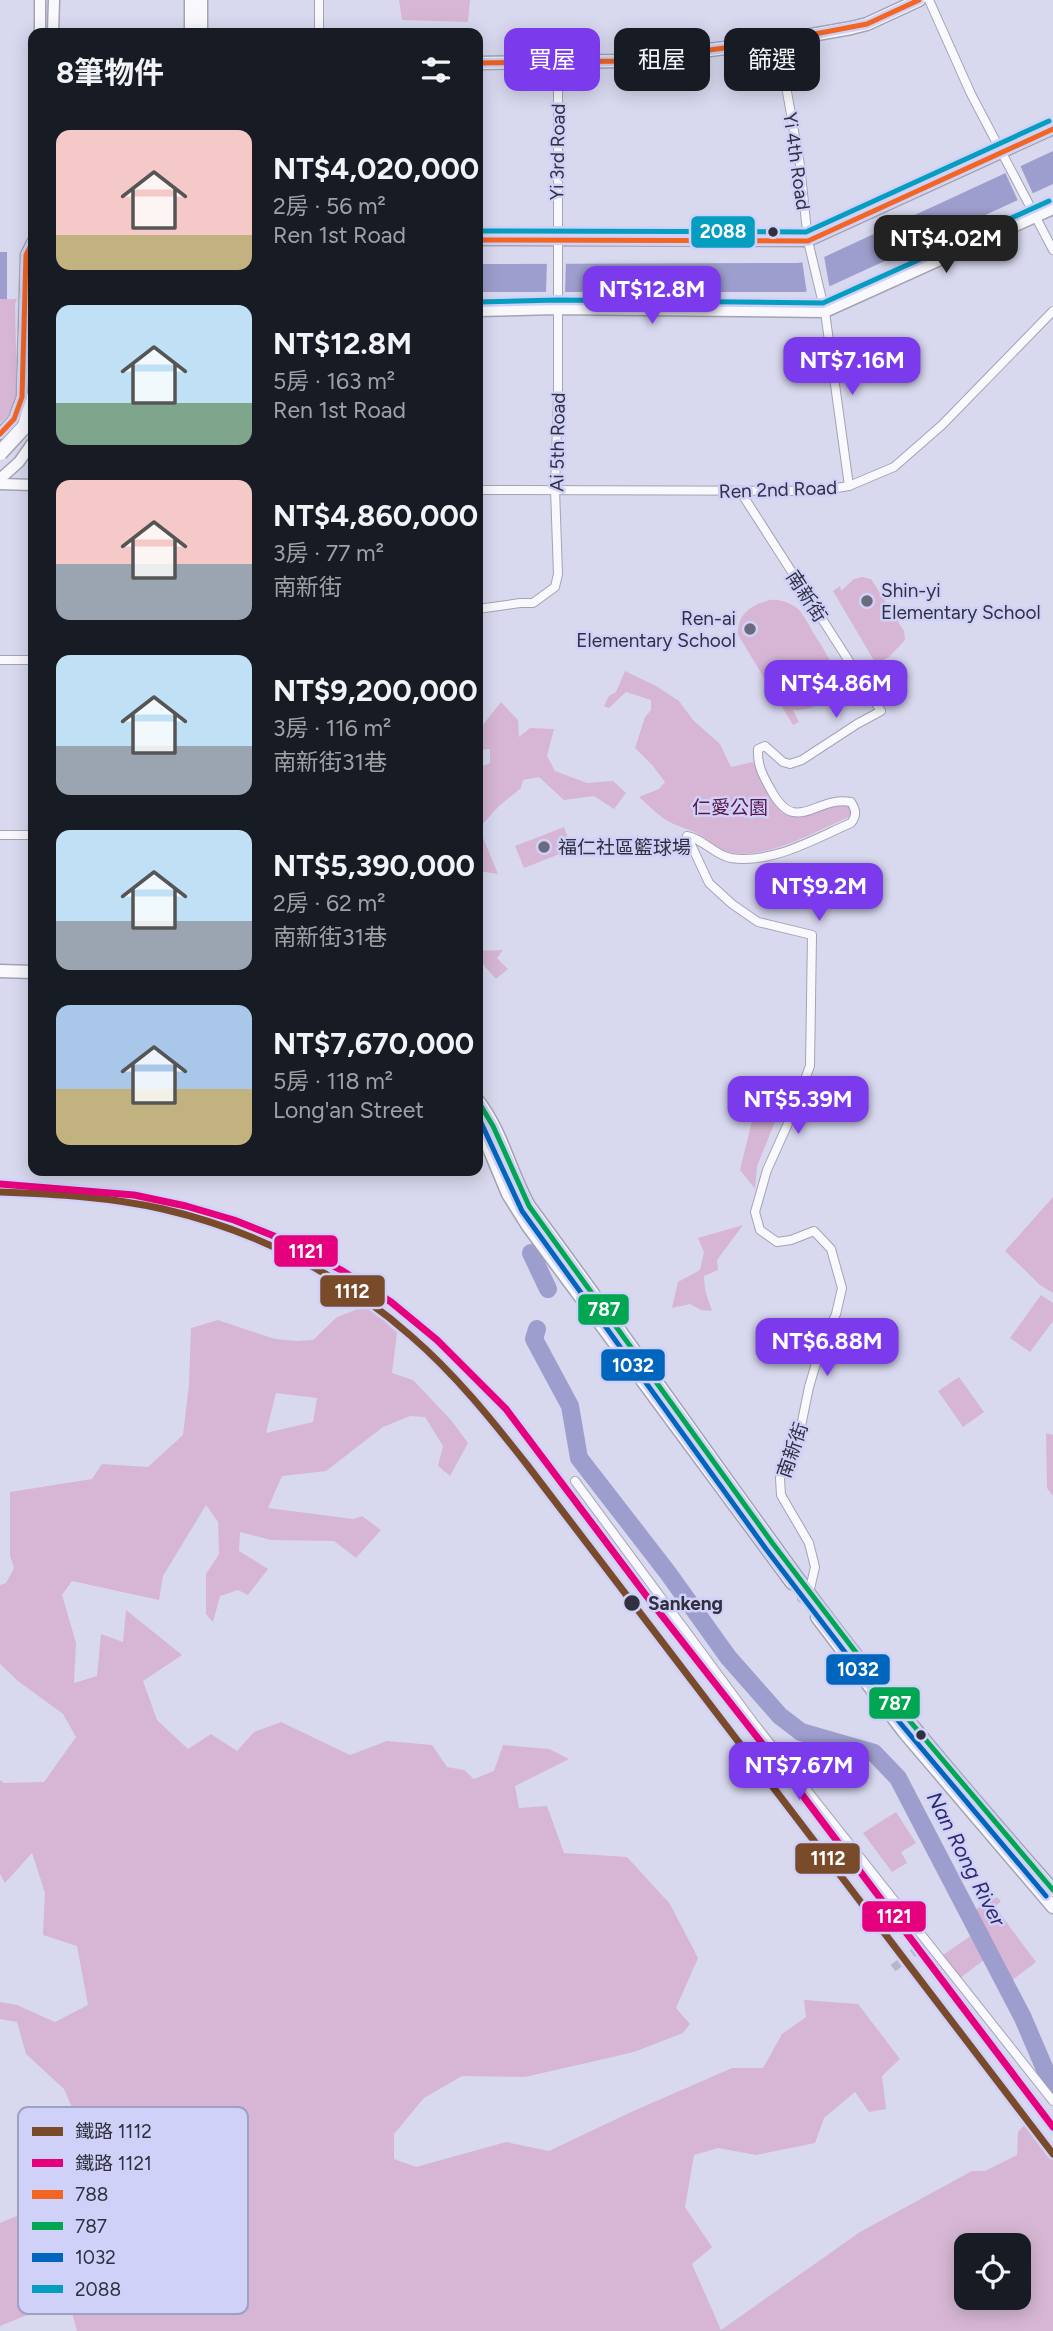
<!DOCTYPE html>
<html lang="zh-TW">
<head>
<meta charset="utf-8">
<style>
  :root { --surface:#171b24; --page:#242831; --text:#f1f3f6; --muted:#9ea1a6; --accent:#7c3aed }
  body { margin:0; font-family:Figtree,"Noto Sans TC",sans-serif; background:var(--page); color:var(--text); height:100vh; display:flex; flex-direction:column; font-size:26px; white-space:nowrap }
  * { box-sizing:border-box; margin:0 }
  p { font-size:23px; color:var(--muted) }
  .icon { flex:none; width:38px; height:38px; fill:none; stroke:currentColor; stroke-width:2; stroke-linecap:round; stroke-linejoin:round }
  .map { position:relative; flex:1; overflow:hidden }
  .side { position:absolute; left:28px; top:28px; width:455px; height:1148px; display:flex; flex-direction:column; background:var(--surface); border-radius:14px; box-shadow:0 4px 18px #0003 }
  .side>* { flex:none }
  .top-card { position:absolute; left:504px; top:28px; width:443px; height:63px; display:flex; gap:14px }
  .tools { position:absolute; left:954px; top:2233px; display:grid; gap:14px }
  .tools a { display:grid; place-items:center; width:77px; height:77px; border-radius:14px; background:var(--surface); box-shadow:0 4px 18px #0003; font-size:35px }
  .price { position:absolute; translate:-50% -60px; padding:0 16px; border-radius:14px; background:var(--accent); color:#fff; font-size:23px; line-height:46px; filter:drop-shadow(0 2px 4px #0008) }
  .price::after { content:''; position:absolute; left:50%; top:42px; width:21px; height:16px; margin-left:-10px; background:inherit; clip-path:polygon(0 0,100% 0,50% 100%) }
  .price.active { background:#222; color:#fff }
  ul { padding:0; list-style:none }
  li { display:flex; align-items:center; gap:21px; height:175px; padding:0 28px }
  li span { display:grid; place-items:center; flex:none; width:196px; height:140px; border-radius:14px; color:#555 }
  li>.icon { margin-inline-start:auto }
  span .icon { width:84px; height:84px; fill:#fffc; stroke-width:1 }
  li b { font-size:30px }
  h2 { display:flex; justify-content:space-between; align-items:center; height:84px; padding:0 28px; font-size:30px }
  .pill { padding:0 24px; border-radius:14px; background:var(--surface); box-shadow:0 4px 18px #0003; font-size:24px; line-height:63px }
  .pill.active { background:var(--accent); color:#fff }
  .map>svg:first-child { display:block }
  .green { fill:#d6b6d4; fill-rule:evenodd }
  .water { fill:#9d9ecd }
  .pier { fill:#d8d9ef }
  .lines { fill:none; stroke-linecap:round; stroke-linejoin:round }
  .river { stroke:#9d9ecd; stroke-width:18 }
  .minor-tunnel { stroke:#b6b7cc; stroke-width:8; stroke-dasharray:8 4; stroke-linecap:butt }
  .minor-casing { stroke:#a3a3b4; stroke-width:10 }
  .tertiary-casing { stroke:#a3a3b4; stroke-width:13 }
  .secondary-casing { stroke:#a3a3b4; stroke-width:15 }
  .primary-casing { stroke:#a3a3b4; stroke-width:15 }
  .minor { stroke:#f9f9fd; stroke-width:8 }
  .tertiary { stroke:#f9f9fd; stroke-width:10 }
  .secondary { stroke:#f9f9fd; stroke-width:12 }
  .primary { stroke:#f9f9fd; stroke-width:12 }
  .motorway-bridge-casing { stroke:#a3a3b4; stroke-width:17; stroke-linecap:butt }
  .motorway-bridge { stroke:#f9f9fd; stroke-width:14 }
  .bus-1-casing { stroke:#cfd1f8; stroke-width:10 }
  .bus-2-casing { stroke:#cfd1f8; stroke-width:10 }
  .bus-3-casing { stroke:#cfd1f8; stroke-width:10 }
  .bus-4-casing { stroke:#cfd1f8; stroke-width:10 }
  .bus-1 { stroke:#f26522; stroke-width:5 }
  .bus-2 { stroke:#00a651; stroke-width:5 }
  .bus-3 { stroke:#0065bd; stroke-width:5 }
  .bus-4 { stroke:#059dc0; stroke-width:5 }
  .rail-1-casing { stroke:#cfd1f8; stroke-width:12 }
  .rail-2-casing { stroke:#cfd1f8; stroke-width:12 }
  .rail-1 { stroke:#7a4b2a; stroke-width:7 }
  .rail-2 { stroke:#e5007d; stroke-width:7 }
  .bus-dot { fill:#30303f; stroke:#cfd1f8; stroke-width:2.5 }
  .poi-dot { fill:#6b6b7d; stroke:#cfd1f8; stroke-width:2.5 }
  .labels { text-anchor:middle; stroke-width:5; stroke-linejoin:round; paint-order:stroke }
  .street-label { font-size:19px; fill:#30303f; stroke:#cfd1f8 }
  .poi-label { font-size:19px; fill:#30303f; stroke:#cfd1f8; text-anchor:start }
  .park-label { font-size:19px; fill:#5c1546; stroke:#cfd1f8 }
  .stop-label { font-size:19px; font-weight:bold; fill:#30303f; stroke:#cfd1f8; text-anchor:start }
  .water-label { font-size:21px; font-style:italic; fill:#30286e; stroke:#cfd1f8 }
  .key { fill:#cfd1f8; stroke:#9fa1c0; stroke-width:2 }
  .key-label { font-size:19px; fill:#30303f }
  .line-badge { stroke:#cfd1f8; stroke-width:2.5 }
  .badge-label { font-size:19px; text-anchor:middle; font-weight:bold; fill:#fff }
</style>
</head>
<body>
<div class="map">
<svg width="1053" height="2331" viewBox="0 0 1053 2331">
  <rect width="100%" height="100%" fill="#d8d9ef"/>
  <g class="green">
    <path d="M 399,0 L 470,0 L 468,22 L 402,20 Z"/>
    <path d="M 0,299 L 17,299 L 15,304 L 17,397 L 10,413 L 0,423 Z"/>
    <path d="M 862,577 L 871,579 L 904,631 L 905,640 L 889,657 L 876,664 L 833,591 L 840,586 L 841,591 L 854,579 Z"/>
    <path d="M 770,600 C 780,599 792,603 800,611 C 805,617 810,627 814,634 C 826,654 845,675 826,697 C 816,708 807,710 793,710 L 799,722 L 793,725 L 738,635 C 737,614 751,605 770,600 Z"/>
    <path d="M 625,671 L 656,686 L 679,701 L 693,720 L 720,744 L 731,767 L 753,762 L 770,796 L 782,813 L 792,815 L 829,805 L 848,804 L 854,811 L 849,817 C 816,831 762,863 725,851 C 716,848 710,841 702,836 C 690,829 674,826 663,818 C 655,812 647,804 639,797 L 659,789 L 665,782 L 653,766 L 635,748 L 645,717 L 651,710 L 651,700 L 626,692 L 609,708 L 604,706 L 609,696 L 616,692 Z"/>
    <path d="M 501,702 L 518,720 L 519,737 L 530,728 L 554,729 L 547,756 L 555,771 L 587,783 L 613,781 L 626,793 L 614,809 L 594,796 L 564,800 L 539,777 L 523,780 L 521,788 L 499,806 L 479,828 L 498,874 L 478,871 L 478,768 L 490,763 L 490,749 L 478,750 L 478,731 Z"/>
    <path d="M 564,827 L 572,849 L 524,868 L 515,846 Z"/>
    <path d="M 503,950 L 497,958 L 508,969 L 496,979 L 481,962 L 478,963 L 478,951 Z"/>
    <path d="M 767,1088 L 788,1090 L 757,1166 L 755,1189 L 740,1170 L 754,1113 Z"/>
    <path d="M 1053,1197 L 1053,1293 L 1040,1285 L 1005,1251 Z"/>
    <path d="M 743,1225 L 717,1260 L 718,1270 L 704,1276 L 705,1290 L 712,1311 L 701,1310 L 690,1304 L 672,1308 L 678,1282 L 700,1270 L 704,1252 L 698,1238 Z"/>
    <path d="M 1041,1295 L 1053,1303 L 1053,1321 L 1030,1352 L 1010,1338 Z"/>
    <path d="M 368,1305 L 397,1333 L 392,1373 L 413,1380 L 451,1420 L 468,1443 L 450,1476 L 438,1466 L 443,1446 L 425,1417 L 410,1416 L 383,1427 L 326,1471 L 282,1476 L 268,1508 L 353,1519 L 362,1516 L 381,1530 L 356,1558 L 334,1541 L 271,1540 L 240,1532 L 239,1551 L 268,1569 L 248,1595 L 238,1590 L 220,1596 L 213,1622 L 206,1614 L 206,1574 L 219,1554 L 218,1522 L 206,1505 L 163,1576 L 159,1600 L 72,1581 L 62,1595 L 76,1643 L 74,1683 L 97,1676 L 101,1634 L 123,1642 L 126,1610 L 182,1655 L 143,1681 L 157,1720 L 188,1749 L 211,1734 L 237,1751 L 254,1732 L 281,1722 L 350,1755 L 387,1741 L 432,1745 L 447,1767 L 464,1770 L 474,1779 L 494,1771 L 503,1745 L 549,1749 L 569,1759 L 515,1786 L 519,1808 L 547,1806 L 564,1853 L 627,1857 L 670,1904 L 698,1958 L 676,2008 L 690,2024 L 683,2033 L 634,2052 L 525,2077 L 462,2076 L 424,2098 L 394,2134 L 394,2159 L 416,2167 L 506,2142 L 549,2151 L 629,2113 L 732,2068 L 763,2068 L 782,2034 L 806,2017 L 804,2000 L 858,2004 L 900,2059 L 882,2076 L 886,2109 L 869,2112 L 855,2092 L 824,2118 L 815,2143 L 756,2155 L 718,2148 L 694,2155 L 685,2207 L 712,2247 L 692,2264 L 721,2330 L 860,2232 L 972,2171 L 985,2171 L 1017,2155 L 1018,2132 L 1028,2121 L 1053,2151 L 1053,2331 L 77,2331 L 68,2298 L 0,2326 L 0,2223 L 69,2194 L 96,2163 L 64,2089 L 26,2054 L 17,2022 L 0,2019 L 0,2002 L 17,2005 L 55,2022 L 88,2005 L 77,1946 L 43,1935 L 45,1893 L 32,1853 L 5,1883 L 0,1874 L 0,1780 L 4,1783 L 44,1782 L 76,1737 L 63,1714 L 18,1681 L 0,1664 L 0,1585 L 6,1583 L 14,1568 L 10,1556 L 10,1492 L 92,1479 L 102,1464 L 148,1467 L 183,1435 L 189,1384 L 191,1328 L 218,1320 L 275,1339 L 297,1341 L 313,1340 L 337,1317 ZM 276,1393 L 317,1398 L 313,1422 L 266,1433 ZM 966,2245 L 1018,2245 L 1018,2298 L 966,2298 Z"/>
    <path d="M 959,1377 L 984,1412 L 963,1427 L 938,1391 Z"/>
    <path d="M 1046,1433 L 1053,1435 L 1053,1496 L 1047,1488 Z"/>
    <path d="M 896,1812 L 916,1843 L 901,1852 L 907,1863 L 892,1872 L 863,1833 Z"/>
    <path d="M 997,1897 L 1001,1901 L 995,1907 L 1036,1962 L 1011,1981 L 992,1954 L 960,1978 L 943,1955 L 972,1935 L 976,1909 Z"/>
  </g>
  <g class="water">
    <path d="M 1053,151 L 1053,184 L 828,287 L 804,292 L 478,292 L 478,264 L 798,263 L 822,258 Z"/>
    <rect x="0" y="252" width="17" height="47"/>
  </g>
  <g class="pier">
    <path d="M 1019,163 L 1034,196 L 1019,203 L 1004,170 Z"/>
    <path d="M 0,248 L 18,249 L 21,251 L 21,258 L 33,258 L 33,295 L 21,295 L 21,300 L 18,302 L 16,302 L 17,299 L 7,299 L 7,252 L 0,252 Z"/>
    <path d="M 824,256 L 830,290 L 807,294 L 802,260 Z"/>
    <path d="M 547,260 L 566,260 L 565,294 L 546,294 Z"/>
  </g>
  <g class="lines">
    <g class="river">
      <path d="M 531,1253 L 548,1289"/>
      <path d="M 537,1329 L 534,1339 L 570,1406 L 579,1458 L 668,1573 L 728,1657 L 780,1716 L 801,1732 L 874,1753 L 898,1778 L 1023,2018 L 1053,2088"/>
    </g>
    <path class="minor-tunnel" d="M 893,1968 L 928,1942"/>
    <defs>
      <g id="minor">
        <path d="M 319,0 L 319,33"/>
        <path d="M 929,0 L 971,94 L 1053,250"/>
        <path d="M 778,41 L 800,165 L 808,241 L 825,312 L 849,486"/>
        <path d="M 478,490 L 818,491 L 849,486 L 894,467 L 942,425 L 1053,311"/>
        <path d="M 740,491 L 881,711 L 857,724 L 802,760 L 790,764 L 783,762 L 765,746 L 758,749 C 757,765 763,776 771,790 C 796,837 816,795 851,802 C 856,810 857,815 851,823 C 814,839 773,864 731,858 C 714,855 704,839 687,836 L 709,883 L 732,904 L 758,922 L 812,935 L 810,1066 L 790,1119 L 767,1170 L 755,1212 L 760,1230 L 777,1242 L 791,1240 L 814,1231 L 831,1249 L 842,1288 L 836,1314 L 820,1350 L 809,1387 L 799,1436 L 780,1478 L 781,1495 L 809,1543 L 815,1567 L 809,1593 L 802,1598"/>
        <path d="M 478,609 L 520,603 L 533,603 L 555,587 L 558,574 L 555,489 L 558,394 L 558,63"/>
        <path d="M 0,660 L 33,660"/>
        <path d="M 0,835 L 33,835"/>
        <path d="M 575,1481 L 753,1722 L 1053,2101"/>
      </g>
      <g id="tertiary">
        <path d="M 40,33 L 40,0"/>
        <path d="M 53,33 L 54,0"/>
        <path d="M 478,240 L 808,241 L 1053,129"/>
        <path d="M 478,311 L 557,309 L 825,312 L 1053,209"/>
        <path d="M 0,434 L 14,419 L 22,397 L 26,255 L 33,241"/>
        <path d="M 0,479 L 19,462 L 33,442"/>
        <path d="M 0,484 L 33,485"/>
      </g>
      <path id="secondary" d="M 478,63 L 626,61 L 778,41 L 851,28 L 867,24 L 919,0"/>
      <g id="primary">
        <path d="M 191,33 L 191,0"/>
        <path d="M 201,33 L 201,0"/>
        <path d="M 0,971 L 33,972"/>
        <path d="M 478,1101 C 502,1132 510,1172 529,1206 C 624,1334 714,1464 808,1592 C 884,1695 968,1793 1053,1890"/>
        <path d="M 478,1122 L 508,1194 L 528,1226 L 792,1583"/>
        <path d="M 817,1617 L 904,1732 L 1053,1907"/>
      </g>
    </defs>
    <use href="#minor" class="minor-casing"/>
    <use href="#tertiary" class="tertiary-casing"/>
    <use href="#secondary" class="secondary-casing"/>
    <use href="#primary" class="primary-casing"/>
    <use href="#minor" class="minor"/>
    <use href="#tertiary" class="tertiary"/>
    <use href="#secondary" class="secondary"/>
    <use href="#primary" class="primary"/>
    <defs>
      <path id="motorway-bridge" d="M 0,453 L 25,426 L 33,398"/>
    </defs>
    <use href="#motorway-bridge" class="motorway-bridge-casing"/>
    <use href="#motorway-bridge" class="motorway-bridge"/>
    <defs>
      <g id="bus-1">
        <path d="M 478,63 L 626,61 L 778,41 L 867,24 L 919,0"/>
        <path d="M 478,240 L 808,241 L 1053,129"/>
        <path d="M 0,434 L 14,419 L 22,397 L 26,255 L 33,241"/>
      </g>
      <path id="bus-2" d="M 478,1101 L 493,1126 L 529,1206 L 773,1544 L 897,1706 L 1053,1890"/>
      <path id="bus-3" d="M 478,1116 L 522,1211 L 766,1549 L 890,1711 L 1046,1896"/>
      <g id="bus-4">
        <path d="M 478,231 L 806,232 L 1049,121"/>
        <path d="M 478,302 L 557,300 L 823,303 L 1049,201"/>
      </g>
    </defs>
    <use href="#bus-1" class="bus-1-casing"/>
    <use href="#bus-2" class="bus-2-casing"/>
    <use href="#bus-3" class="bus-3-casing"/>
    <use href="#bus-4" class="bus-4-casing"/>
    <use href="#bus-1" class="bus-1"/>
    <use href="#bus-2" class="bus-2"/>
    <use href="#bus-3" class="bus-3"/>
    <use href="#bus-4" class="bus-4"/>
    <defs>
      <path id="rail-1" d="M 0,1192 C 55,1194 110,1197 163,1209 C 254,1230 341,1274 411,1336 C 455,1374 492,1420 528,1466 L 1053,2154"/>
      <path id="rail-2" d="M 0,1184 L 134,1195 L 186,1206 L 234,1220 L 289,1242 L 341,1270 L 391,1302 L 437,1340 L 506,1409 L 645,1594 L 797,1788 L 1053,2127"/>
    </defs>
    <use href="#rail-1" class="rail-1-casing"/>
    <use href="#rail-2" class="rail-2-casing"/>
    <use href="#rail-1" class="rail-1"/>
    <use href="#rail-2" class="rail-2"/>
  </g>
  <g class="bus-dot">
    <circle cx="773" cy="232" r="6"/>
    <circle cx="632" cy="1603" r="9"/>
    <circle cx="921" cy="1735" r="6"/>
  </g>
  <g class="poi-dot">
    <circle cx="867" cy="601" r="7"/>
    <circle cx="750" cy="629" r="7"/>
    <circle cx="544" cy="847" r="7"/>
  </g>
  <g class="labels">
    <g class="street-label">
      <text transform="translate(557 152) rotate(-89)" y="7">Yi 3rd Road</text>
      <text transform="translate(797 161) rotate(82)" y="7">Yi 4th Road</text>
      <text transform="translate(557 442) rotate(-89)" y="7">Ai 5th Road</text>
      <text transform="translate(778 489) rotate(-2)" y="7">Ren 2nd Road</text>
      <text transform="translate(807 596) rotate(57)" y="7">南新街</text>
      <text transform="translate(792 1450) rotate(-71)" y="7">南新街</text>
    </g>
    <g class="poi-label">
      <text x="881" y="597">Shin-yi<tspan x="881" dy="22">Elementary School</tspan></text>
      <text x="736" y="625" text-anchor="end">Ren-ai<tspan x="736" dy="22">Elementary School</tspan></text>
      <text x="558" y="854">福仁社區籃球場</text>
    </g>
    <g class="park-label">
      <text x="730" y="814">仁愛公園</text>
    </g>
    <g class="stop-label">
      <text x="648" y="1610">Sankeng</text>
    </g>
    <g class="water-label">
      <text transform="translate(966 1859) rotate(63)" y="7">Nan Rong River</text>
    </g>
  </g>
  <rect x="18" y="2107" width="230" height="207" rx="10" class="key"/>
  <rect x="32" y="2127" width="31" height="9" fill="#7a4b2a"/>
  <rect x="32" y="2159" width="31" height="8" fill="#e5007d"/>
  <rect x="32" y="2190" width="31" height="9" fill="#f26522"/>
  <rect x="32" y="2222" width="31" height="8" fill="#00a651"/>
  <rect x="32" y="2253" width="31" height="9" fill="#0065bd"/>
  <rect x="32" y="2285" width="31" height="8" fill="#059dc0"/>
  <g class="key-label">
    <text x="75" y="2138">鐵路 1112</text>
    <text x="75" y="2170">鐵路 1121</text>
    <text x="75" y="2201">788</text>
    <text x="75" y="2233">787</text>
    <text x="75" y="2264">1032</text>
    <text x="75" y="2296">2088</text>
  </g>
  <g class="line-badge">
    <rect x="690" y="215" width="66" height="34" rx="7" fill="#059dc0"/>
    <rect x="273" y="1234" width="66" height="34" rx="7" fill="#e5007d"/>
    <rect x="319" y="1274" width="67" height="34" rx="7" fill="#7a4b2a"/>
    <rect x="577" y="1293" width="53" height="33" rx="7" fill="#00a651"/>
    <rect x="600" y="1348" width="66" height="34" rx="7" fill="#0065bd"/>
    <rect x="825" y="1653" width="66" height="33" rx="7" fill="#0065bd"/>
    <rect x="868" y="1686" width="53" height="34" rx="7" fill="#00a651"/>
    <rect x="794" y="1842" width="67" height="33" rx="7" fill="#7a4b2a"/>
    <rect x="861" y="1900" width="66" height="33" rx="7" fill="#e5007d"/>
  </g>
  <g class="badge-label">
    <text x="723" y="238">2088</text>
    <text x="306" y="1258">1121</text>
    <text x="352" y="1298">1112</text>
    <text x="604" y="1316">787</text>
    <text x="633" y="1372">1032</text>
    <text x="858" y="1676">1032</text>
    <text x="895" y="1710">787</text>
    <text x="828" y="1865">1112</text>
    <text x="894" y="1923">1121</text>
  </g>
</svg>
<div class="tools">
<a><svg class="icon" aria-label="locate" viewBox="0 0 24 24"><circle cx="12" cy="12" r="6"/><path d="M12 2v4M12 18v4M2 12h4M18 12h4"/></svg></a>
</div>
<b class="price active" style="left:946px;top:275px">NT$4.02M</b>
<b class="price" style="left:652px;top:326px">NT$12.8M</b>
<b class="price" style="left:852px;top:397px">NT$7.16M</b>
<b class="price" style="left:836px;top:720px">NT$4.86M</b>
<b class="price" style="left:819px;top:923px">NT$9.2M</b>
<b class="price" style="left:798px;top:1136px">NT$5.39M</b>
<b class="price" style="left:827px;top:1378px">NT$6.88M</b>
<b class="price" style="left:799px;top:1802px">NT$7.67M</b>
<div class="top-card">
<a class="pill active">買屋</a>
<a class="pill">租屋</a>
<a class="pill">篩選</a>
</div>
<section class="side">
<h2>8筆物件<svg class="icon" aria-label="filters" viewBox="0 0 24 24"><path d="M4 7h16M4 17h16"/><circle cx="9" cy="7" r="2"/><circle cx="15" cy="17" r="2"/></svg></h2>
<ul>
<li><span style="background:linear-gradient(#f6c9c9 75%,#c2b280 0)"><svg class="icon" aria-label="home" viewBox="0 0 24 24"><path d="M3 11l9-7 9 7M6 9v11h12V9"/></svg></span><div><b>NT$4,020,000</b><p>2房 · 56 m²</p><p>Ren 1st Road</p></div></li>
<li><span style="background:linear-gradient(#bfe0f5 70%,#7fa58c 0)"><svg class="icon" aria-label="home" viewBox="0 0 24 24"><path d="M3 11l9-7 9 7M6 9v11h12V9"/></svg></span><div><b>NT$12.8M</b><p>5房 · 163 m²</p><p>Ren 1st Road</p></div></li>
<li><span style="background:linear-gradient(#f6c9c9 60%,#9aa5b1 0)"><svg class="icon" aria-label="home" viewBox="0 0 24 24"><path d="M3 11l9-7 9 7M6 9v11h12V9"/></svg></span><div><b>NT$4,860,000</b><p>3房 · 77 m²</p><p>南新街</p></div></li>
<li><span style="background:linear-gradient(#bfe0f5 65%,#9aa5b1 0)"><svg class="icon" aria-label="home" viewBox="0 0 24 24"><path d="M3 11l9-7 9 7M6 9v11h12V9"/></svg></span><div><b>NT$9,200,000</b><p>3房 · 116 m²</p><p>南新街31巷</p></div></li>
<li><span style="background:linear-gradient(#bfe0f5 65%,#9aa5b1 0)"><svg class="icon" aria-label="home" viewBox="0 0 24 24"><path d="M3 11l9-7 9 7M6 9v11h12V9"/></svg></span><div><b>NT$5,390,000</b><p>2房 · 62 m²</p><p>南新街31巷</p></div></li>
<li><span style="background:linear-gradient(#a9c7e8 60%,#c2b280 0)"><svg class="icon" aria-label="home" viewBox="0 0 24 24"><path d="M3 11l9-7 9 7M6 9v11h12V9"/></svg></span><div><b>NT$7,670,000</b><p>5房 · 118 m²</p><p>Long'an Street</p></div></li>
</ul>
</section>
</div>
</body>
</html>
